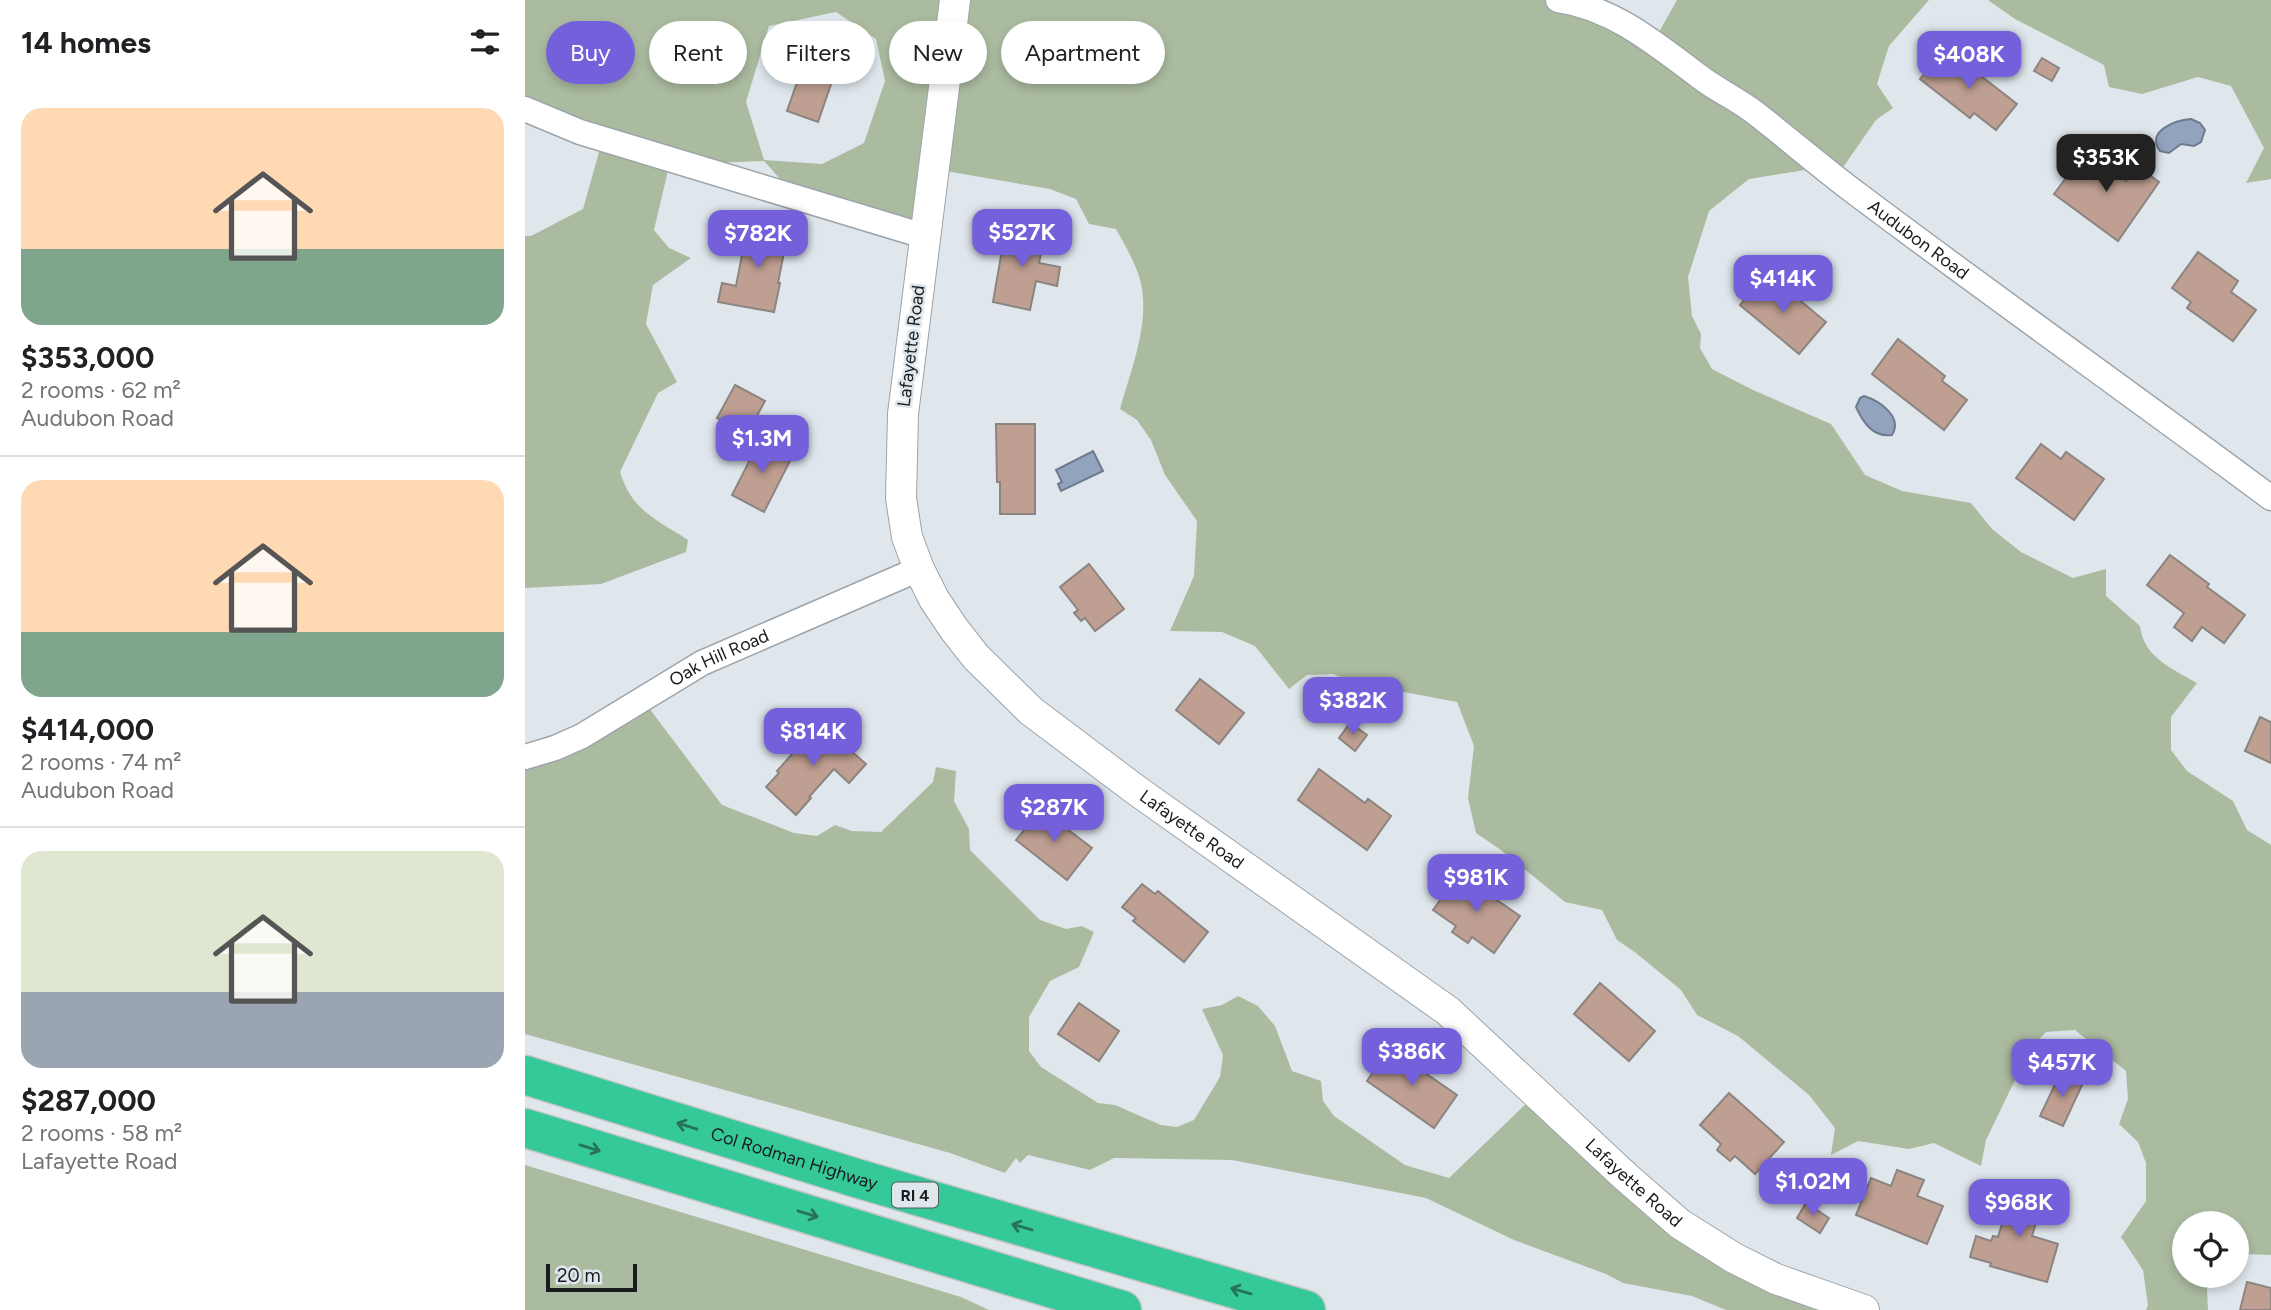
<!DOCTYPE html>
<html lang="en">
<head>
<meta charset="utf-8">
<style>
  :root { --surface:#fff; --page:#f6f6f6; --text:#202124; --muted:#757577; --line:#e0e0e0; --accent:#7360da }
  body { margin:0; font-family:Figtree,sans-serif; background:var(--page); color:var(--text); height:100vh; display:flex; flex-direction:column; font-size:26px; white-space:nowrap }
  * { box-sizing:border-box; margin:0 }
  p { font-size:23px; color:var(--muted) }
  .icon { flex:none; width:38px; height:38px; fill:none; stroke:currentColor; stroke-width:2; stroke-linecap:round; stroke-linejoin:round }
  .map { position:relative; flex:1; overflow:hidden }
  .side { display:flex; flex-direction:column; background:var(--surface); width:525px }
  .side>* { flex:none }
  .banner { position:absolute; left:21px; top:21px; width:665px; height:63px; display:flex; gap:14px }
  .controls { position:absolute; left:1647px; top:1211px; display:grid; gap:14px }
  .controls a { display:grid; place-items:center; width:77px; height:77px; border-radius:50%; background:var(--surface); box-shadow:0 4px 10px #0003; font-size:35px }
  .scale { position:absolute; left:21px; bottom:18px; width:91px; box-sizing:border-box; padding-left:7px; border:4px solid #191c1e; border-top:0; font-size:19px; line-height:24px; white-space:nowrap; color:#191c1e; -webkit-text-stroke:5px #dfe7ed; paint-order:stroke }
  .price { position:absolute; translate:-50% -60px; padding:0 16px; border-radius:14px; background:var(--accent); color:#fff; font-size:23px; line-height:46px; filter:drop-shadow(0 2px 4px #0008) }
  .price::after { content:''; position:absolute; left:50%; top:42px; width:21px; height:16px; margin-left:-10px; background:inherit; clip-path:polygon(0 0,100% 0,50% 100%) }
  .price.active { background:#222; color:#fff }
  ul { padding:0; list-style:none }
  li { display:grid; align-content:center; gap:14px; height:371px; padding:0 21px }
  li+li { border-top:2px solid var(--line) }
  li span { display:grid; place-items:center; height:217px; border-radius:21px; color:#555 }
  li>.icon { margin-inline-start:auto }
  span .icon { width:126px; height:126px; fill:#fffc; stroke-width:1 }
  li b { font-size:30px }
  h2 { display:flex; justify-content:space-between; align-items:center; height:84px; padding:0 21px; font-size:30px }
  .tag { padding:0 24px; border-radius:32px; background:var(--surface); box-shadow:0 4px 10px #0003; font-size:24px; line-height:63px }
  .tag.active { background:var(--accent); color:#fff }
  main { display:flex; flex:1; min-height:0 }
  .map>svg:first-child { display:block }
  .forest { fill:#abbba0; fill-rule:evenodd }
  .water { fill:#92a3bd; stroke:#6e7a8d; stroke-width:2 }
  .building { fill:#bf9f91; stroke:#8c8480; stroke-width:2 }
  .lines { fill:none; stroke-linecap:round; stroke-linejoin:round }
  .minor-casing { stroke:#9da4aa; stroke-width:27 }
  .tertiary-casing { stroke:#9da4aa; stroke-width:32 }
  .motorway-casing { stroke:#c3c4c4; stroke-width:41 }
  .minor { stroke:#fff; stroke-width:24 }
  .tertiary { stroke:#fff; stroke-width:30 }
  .motorway { stroke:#35c898; stroke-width:38 }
  .oneway { stroke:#27725b }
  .labels { text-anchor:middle; stroke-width:5; stroke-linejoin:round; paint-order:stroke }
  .shield { fill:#dfe7ed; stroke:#54595c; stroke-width:2 }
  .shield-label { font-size:16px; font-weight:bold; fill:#191c1e }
  .street-label { font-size:18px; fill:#191c1e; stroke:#dfe7ed }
</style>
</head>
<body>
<main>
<section class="side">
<h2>14 homes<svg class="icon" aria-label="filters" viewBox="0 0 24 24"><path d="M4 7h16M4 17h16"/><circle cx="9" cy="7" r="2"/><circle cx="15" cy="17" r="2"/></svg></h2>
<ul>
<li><span style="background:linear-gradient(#ffd9b3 65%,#7fa58c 0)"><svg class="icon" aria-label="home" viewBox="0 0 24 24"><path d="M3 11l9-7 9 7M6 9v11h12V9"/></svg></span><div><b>$353,000</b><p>2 rooms · 62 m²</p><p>Audubon Road</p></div></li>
<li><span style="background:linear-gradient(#ffd9b3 70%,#7fa58c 0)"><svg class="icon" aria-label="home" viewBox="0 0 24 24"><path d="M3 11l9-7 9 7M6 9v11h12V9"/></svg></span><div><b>$414,000</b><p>2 rooms · 74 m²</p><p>Audubon Road</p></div></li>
<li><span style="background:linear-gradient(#dfe7d0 65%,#9aa5b1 0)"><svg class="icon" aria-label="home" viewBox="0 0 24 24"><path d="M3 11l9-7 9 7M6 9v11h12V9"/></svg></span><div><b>$287,000</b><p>2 rooms · 58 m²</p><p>Lafayette Road</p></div></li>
</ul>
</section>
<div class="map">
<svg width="1746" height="1310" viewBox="0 0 1746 1310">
  <rect width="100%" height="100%" fill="#dfe7ed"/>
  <g class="forest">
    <path d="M 0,0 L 1036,0 L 1130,39 L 1152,0 L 1404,0 L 1364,46 L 1352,84 L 1368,108 L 1351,120 L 1314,173 L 1287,160 L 1280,170 L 1224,179 L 1184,211 L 1163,277 L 1167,316 L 1176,334 L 1175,348 L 1187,369 L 1228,390 L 1306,424 L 1340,475 L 1377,491 L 1446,503 L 1467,529 L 1496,552 L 1548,578 L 1581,569 L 1581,596 L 1615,626 C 1618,657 1648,669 1672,683 L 1646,717 L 1646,750 L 1662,771 L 1708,801 L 1722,830 L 1746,845 L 1746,1255 L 1718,1254 L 1712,1258 L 1712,1223 L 1659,1223 L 1659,1276 L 1689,1276 L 1682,1289 L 1683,1310 L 1621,1310 L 1623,1305 L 1618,1270 L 1596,1237 L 1621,1201 L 1621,1163 L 1613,1142 L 1594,1124 L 1603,1099 L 1601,1071 L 1550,1030 L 1521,1032 L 1506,1047 L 1461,1140 L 1456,1166 L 1409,1143 L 1384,1149 L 1333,1141 L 1306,1155 L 1310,1128 L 1284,1095 L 1213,1036 L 1172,1015 L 1156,990 L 1111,953 L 1092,940 L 1077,910 L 1040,902 L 976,850 L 951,833 L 943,798 L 949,746 L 932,702 L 836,684 L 808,674 L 782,675 L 764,689 L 730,646 L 697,632 L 645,631 L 669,576 L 672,521 L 640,475 L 626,440 L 612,420 L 595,409 C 607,365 630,313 611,268 C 606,255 598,242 591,229 L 564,224 L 551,199 L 525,189 L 415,170 L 398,233 L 272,198 L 239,161 L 162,164 L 145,162 L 129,230 L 144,248 L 166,258 L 128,285 L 121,324 L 152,382 L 133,393 L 95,472 C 107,511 131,519 163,540 L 161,552 L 76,584 L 0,588 L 0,236 L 6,236 L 58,209 L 76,145 L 0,107 ZM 311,12 L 351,39 L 360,81 L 339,143 L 297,164 L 239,160 L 221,102 L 244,26 Z"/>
    <path d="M 1463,0 L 1746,0 L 1746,179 L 1721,183 L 1739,148 L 1706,86 L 1673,77 L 1617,94 L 1584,87 L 1579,65 L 1490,19 Z"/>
    <path d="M 121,704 L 197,805 L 269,833 L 292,836 L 310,825 L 327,831 L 356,832 L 408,782 L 411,767 L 431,771 L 429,801 L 444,829 L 445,850 L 515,920 L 541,929 L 557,926 L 569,932 L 554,967 L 525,981 L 504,1017 L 504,1051 L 516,1067 L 573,1103 L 590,1105 L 636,1125 L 652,1127 L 669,1120 L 695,1077 L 698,1055 L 677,1009 L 697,1005 L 713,996 L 733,1006 L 750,1026 L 767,1071 L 796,1081 L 798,1101 L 809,1116 L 880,1165 L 924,1178 L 1007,1098 L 1153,1220 L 1294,1310 L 1201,1310 L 1167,1296 L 1098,1283 L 1081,1274 L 989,1240 L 901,1198 L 707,1160 L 589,1158 L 565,1170 L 503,1155 L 495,1163 L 491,1158 L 480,1173 L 425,1153 L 0,1034 L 0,760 Z"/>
    <path d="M 0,1165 L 436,1297 L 464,1310 L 0,1310 Z"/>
  </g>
  <g class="water">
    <path d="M 1666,119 L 1675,123 L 1680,130 L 1676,142 L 1669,146 L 1656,144 L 1644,153 L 1635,151 C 1620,131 1651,120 1666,119 Z"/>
    <path d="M 1339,396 C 1355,401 1378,417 1367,435 C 1348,438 1338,422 1331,407 L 1335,398 Z"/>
    <path d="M 568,451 L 578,471 L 536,491 L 533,484 L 537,482 L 531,470 Z"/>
  </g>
  <g class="building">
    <path d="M 1425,52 L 1492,104 L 1471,130 L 1449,113 L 1445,118 L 1395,79 L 1407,64 L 1413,68 Z"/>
    <path d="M 281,57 L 312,67 L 293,122 L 262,111 Z"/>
    <path d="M 1517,58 L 1534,68 L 1527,81 L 1509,71 Z"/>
    <path d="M 1561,151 L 1601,181 L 1612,166 L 1634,182 L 1593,241 L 1529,194 Z"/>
    <path d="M 223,224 L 263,232 L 253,283 L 255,283 L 249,312 L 193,302 L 197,283 L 211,286 Z"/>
    <path d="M 481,227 L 520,234 L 514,263 L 535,267 L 532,286 L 511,281 L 505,310 L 468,302 Z"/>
    <path d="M 1673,252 L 1713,281 L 1706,292 L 1731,310 L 1708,341 L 1662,308 L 1666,302 L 1647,288 Z"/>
    <path d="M 1239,276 L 1262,295 L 1265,292 L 1301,322 L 1274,354 L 1215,305 Z"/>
    <path d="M 1373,339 L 1420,376 L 1417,381 L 1442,400 L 1419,430 L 1347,374 Z"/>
    <path d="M 210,385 L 240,401 L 222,434 L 192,418 Z"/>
    <path d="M 471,424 L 510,424 L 510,514 L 475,514 L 475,482 L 472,482 Z"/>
    <path d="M 236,438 L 268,455 L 239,512 L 207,495 Z"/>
    <path d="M 1516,444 L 1536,459 L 1541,452 L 1579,479 L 1549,520 L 1491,478 Z"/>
    <path d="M 1645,555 L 1684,584 L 1682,587 L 1720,615 L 1699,643 L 1677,627 L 1667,641 L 1649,627 L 1659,613 L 1622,585 Z"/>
    <path d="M 564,564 L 599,609 L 570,631 L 560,618 L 556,621 L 549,613 L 553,610 L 535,587 Z"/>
    <path d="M 675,679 L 719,713 L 694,744 L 651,710 Z"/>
    <path d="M 1735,717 L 1746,722 L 1746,763 L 1720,751 Z"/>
    <path d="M 295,723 L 341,764 L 324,783 L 309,769 L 284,797 L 286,798 L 271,815 L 241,787 L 254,773 L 252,771 Z"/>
    <path d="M 825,723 L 842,735 L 830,751 L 814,738 Z"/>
    <path d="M 794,769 L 840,803 L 843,799 L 866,816 L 842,850 L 773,800 Z"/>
    <path d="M 516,809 L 567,848 L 542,880 L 491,840 Z"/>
    <path d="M 934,874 L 995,916 L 969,953 L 947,937 L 943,943 L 927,932 L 931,926 L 908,910 Z"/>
    <path d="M 617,884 L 630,894 L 633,891 L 683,932 L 659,962 L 608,921 L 611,918 L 597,907 Z"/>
    <path d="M 1075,983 L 1130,1031 L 1104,1061 L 1049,1014 Z"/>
    <path d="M 554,1003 L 594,1031 L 574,1061 L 533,1034 Z"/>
    <path d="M 864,1048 L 932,1095 L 909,1128 L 842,1081 Z"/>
    <path d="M 1536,1072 L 1558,1083 L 1538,1126 L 1515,1116 Z"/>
    <path d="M 1204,1093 L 1259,1142 L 1230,1174 L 1210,1156 L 1205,1161 L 1192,1150 L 1196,1144 L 1175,1125 Z"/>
    <path d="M 1372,1170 L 1399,1180 L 1392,1196 L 1418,1206 L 1402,1244 L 1331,1215 L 1346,1178 L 1366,1186 Z"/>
    <path d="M 1493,1183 L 1516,1189 L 1514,1199 L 1518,1200 L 1507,1236 L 1533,1244 L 1522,1282 L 1465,1266 L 1466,1263 L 1445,1257 L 1451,1236 L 1466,1241 L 1468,1236 L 1473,1237 L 1487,1191 L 1490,1192 Z"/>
    <path d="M 1281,1203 L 1304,1218 L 1295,1233 L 1272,1218 Z"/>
    <path d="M 1722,1282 L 1746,1288 L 1746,1310 L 1715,1310 Z"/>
  </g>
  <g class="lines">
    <defs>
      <g id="minor">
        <path id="s1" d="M 1033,0 C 1089,8 1132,45 1175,77 C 1192,90 1212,99 1229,112 C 1264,139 1297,168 1332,194 C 1469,297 1609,396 1746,498"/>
        <path d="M 0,109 L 55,132 L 399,236"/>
        <path id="s2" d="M 0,757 L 30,748 L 57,736 L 177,663 L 394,569"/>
      </g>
      <g id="tertiary">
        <path id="s3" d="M 430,0 L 378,414 L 376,498 L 382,537 L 394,569 L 409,599 L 429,629 L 451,657 L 506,711 L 611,790 L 923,1011 L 1101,1177 L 1155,1224 L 1209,1258 L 1251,1279 L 1339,1310"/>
      </g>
      <g id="motorway">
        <path id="s4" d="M 0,1075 L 331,1178 L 781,1310"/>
        <path d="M 0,1128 L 597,1310"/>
      </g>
    </defs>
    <use href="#minor" class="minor-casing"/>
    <use href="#tertiary" class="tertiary-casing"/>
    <use href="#motorway" class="motorway-casing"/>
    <use href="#minor" class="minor"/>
    <use href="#tertiary" class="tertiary"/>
    <use href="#motorway" class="motorway"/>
  </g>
  <defs><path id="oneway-shaft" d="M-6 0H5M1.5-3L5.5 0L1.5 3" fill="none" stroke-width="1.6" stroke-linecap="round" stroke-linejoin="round" transform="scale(1.75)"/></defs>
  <g class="oneway">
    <use href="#oneway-shaft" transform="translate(162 1126) rotate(-163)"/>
    <use href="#oneway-shaft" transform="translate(65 1148) rotate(17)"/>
    <use href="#oneway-shaft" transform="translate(283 1214) rotate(17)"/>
    <use href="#oneway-shaft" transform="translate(497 1227) rotate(-164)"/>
    <use href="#oneway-shaft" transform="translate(716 1291) rotate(-164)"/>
  </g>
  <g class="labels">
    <rect class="shield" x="367" y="1182.5" width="46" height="25" rx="5"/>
    <g class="shield-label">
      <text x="390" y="1201">RI 4</text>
    </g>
    <g class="street-label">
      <text dy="6" stroke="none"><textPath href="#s1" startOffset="436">Audubon Road</textPath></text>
      <text transform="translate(386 346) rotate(-83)" y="6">Lafayette Road</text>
      <text dy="6" stroke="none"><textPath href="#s2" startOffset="219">Oak Hill Road</textPath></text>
      <text dy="6" stroke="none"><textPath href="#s3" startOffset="957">Lafayette Road</textPath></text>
      <text dy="6" stroke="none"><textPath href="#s4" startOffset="282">Col Rodman Highway</textPath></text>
      <text dy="6" stroke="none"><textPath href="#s3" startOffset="1524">Lafayette Road</textPath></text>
    </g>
  </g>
</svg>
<div class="controls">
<a><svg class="icon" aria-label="locate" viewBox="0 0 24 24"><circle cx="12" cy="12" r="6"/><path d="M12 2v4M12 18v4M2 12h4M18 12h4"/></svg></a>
</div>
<div class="scale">20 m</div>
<b class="price" style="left:1444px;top:91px">$408K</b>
<b class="price active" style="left:1581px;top:194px">$353K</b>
<b class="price" style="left:497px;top:269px">$527K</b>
<b class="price" style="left:233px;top:270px">$782K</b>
<b class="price" style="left:1258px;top:315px">$414K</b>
<b class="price" style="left:237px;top:475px">$1.3M</b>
<b class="price" style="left:828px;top:737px">$382K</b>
<b class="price" style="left:288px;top:768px">$814K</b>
<b class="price" style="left:529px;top:844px">$287K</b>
<b class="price" style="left:951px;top:914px">$981K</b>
<b class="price" style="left:887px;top:1088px">$386K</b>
<b class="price" style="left:1537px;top:1099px">$457K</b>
<b class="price" style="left:1288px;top:1218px">$1.02M</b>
<b class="price" style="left:1494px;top:1239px">$968K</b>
<div class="banner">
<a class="tag active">Buy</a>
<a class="tag">Rent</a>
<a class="tag">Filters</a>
<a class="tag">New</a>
<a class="tag">Apartment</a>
</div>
</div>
</main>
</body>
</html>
